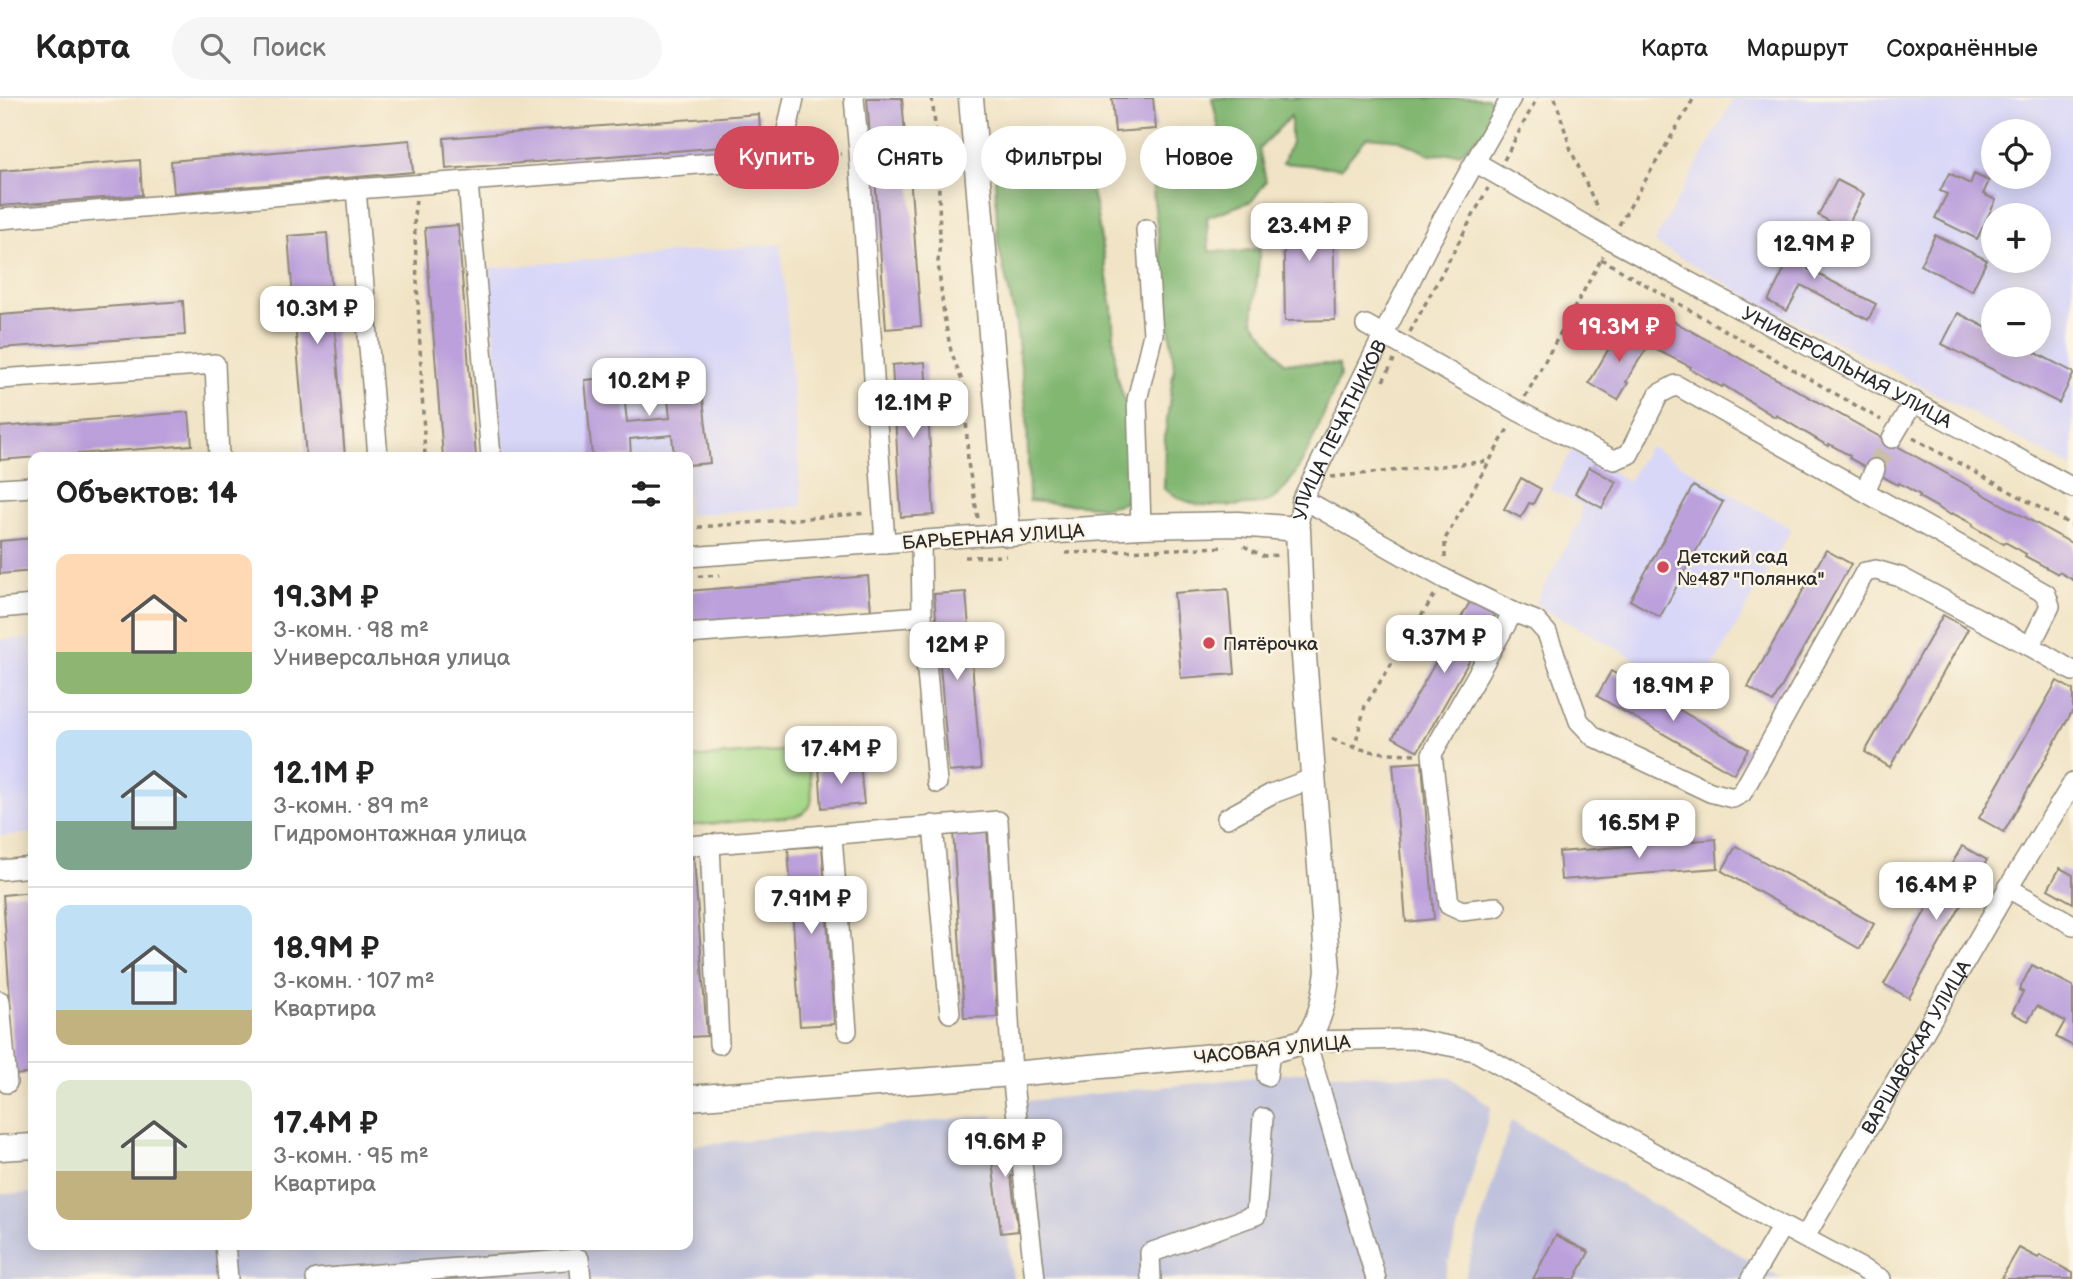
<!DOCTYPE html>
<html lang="ru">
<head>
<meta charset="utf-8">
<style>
  :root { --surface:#fff; --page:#f6f6f6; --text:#222; --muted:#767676; --line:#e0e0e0; --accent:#d1495b }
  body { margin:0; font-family:"Balsamiq Sans",sans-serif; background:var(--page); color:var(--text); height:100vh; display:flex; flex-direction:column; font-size:26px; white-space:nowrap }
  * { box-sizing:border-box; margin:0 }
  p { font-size:23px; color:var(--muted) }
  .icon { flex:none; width:38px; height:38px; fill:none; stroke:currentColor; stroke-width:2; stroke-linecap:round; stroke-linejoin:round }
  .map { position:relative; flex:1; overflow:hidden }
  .panel { position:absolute; left:28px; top:354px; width:665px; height:798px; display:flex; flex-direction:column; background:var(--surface); border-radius:14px; box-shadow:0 4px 18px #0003 }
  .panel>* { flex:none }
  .hud { position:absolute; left:714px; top:28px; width:665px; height:63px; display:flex; gap:14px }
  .buttons { position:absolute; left:1981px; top:21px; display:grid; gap:14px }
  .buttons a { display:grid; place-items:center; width:70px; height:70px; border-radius:50%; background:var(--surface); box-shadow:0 4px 18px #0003; font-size:35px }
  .price { position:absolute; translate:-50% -60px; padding:0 16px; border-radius:14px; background:#fff; color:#222; font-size:23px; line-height:46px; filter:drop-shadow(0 2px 4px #0008) }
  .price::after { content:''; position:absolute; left:50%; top:42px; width:21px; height:16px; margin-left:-10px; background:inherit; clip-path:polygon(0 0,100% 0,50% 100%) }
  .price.selected { background:var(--accent); color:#fff }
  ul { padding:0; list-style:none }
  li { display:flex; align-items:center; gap:21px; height:175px; padding:0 28px }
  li+li { border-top:2px solid var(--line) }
  li span { display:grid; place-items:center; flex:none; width:196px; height:140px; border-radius:14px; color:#555 }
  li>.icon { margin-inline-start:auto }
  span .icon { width:84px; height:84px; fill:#fffc; stroke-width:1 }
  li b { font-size:30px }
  h2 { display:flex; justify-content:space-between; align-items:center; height:84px; padding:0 28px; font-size:30px }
  .tag { padding:0 24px; border-radius:32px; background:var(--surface); box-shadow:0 4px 18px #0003; font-size:24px; line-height:63px }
  .tag.selected { background:var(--accent); color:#fff }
  header { display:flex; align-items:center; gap:42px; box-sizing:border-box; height:98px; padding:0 35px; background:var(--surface); border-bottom:2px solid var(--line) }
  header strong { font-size:33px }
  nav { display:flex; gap:38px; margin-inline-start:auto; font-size:24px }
  .search { width:490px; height:63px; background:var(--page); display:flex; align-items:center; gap:18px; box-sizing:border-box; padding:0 24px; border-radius:38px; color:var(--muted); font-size:26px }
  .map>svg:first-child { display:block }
  .built { fill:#d9d7f8; fill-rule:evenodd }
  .industrial { fill:#c0c2dd }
  .green { fill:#a3d685; stroke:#678058; stroke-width:2 }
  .forest { fill:#82b772; stroke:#56714e; stroke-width:2 }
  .building { fill:#bba0dc }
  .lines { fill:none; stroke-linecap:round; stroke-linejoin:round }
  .minor-tunnel { stroke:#c9bfa7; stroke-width:19; stroke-dasharray:19 10; stroke-linecap:butt }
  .minor-casing { stroke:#8e8878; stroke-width:22 }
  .major-casing { stroke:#8e8878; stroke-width:27 }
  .path { stroke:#8e8878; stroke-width:3.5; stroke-dasharray:5 5; stroke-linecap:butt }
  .minor { stroke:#fff; stroke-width:19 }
  .major { stroke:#fff; stroke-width:24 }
  .poi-dot { fill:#d1495b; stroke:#fcf5e5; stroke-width:2.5 }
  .labels { text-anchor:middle; stroke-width:5; stroke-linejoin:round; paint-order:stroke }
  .street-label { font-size:19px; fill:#2b2b2b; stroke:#fcf5e5 }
  .poi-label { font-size:19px; fill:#2b2b2b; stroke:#fcf5e5; text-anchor:start }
</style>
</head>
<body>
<header>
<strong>Карта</strong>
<div class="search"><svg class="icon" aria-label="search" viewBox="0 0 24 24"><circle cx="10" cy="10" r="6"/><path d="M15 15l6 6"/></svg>Поиск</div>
<nav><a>Карта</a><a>Маршрут</a><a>Сохранённые</a></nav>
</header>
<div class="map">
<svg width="2073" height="1181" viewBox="0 0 2073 1181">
  <rect width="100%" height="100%" fill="#fcf5e5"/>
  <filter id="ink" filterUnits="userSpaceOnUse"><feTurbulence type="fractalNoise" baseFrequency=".0143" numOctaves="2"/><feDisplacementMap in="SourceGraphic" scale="14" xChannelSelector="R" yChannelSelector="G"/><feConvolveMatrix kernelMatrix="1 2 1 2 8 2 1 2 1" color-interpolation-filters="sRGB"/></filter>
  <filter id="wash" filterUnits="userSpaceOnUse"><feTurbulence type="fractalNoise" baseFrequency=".00686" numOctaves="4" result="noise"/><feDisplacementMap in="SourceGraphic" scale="28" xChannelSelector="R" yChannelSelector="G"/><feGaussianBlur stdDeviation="1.57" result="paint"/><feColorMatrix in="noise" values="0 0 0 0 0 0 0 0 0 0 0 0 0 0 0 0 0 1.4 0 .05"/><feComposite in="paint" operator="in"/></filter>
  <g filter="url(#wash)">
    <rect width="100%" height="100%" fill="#f1e4c6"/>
    <g class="built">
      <path d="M 1734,0 L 2073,0 L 2073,370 L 1886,269 L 1769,210 L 1654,144 ZM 1993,33 L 2039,33 L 2039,79 L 1993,79 ZM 1993,117 L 2039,117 L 2039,163 L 1993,163 ZM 1993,201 L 2039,201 L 2039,247 L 1993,247 Z"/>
      <path d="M 781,146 L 802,408 L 688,417 L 688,359 L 504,359 L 489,170 Z"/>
      <path d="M 1649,348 L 1792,431 L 1698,595 L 1535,506 L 1580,423 L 1582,408 L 1549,391 L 1573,352 L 1628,383 Z"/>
      <path d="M 33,540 L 33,735 L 0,738 L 0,542 Z"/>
    </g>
    <g class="industrial">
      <path d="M 1302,974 L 1452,980 L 1491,1009 L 1444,1181 L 1037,1181 L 1019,1004 Z"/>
      <path d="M 993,1017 L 1013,1181 L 0,1181 L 0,1096 L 33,1095 L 33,1146 L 688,1146 L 688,1048 Z"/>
      <path d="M 1511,1023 L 1782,1181 L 1464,1181 Z"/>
    </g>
    <path class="green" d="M 793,652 C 799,654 804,657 807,662 C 810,670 814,701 810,708 C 807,713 801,716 796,718 L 688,728 L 688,660 Z"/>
    <g class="forest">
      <path d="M 1212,0 L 1487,0 L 1495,7 L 1487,31 L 1460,55 L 1430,57 L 1400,42 L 1367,39 L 1341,70 L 1283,65 L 1291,44 L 1291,18 L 1259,51 L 1266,83 L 1252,103 L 1207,119 L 1209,153 L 1238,154 L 1260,150 L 1253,222 L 1284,264 L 1339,267 L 1340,278 C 1326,309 1301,383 1273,401 C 1262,408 1244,407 1231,408 C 1199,408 1191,409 1164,391 L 1165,337 L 1174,269 L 1149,60 L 1164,47 L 1180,42 L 1220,35 Z"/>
      <path d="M 1076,56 L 1085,64 L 1096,111 L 1112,210 L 1116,275 L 1126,307 L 1130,340 L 1130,381 L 1125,405 L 1106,409 L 1029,403 L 1027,318 L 1015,220 L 998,145 L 995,79 L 1006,64 Z"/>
    </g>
    <g id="blocks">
      <g class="building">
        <path d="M 867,0 L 902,0 L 905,38 L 870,40 Z"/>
        <path d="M 1112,0 L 1153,0 L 1156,31 L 1115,34 Z"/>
        <path d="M 759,16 L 761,46 L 446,71 L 444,40 Z"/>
        <path d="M 410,42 L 413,74 L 174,95 L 171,63 Z"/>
        <path d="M 140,62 L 142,97 L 0,108 L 0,73 Z"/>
        <path d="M 1949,75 L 1970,86 L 1974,76 L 1989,83 L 1983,96 L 1996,102 L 1977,141 L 1935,120 L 1947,96 L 1940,93 Z"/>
        <path d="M 910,76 L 921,228 L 886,231 L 875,79 Z"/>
        <path d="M 1837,82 L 1864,96 L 1845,132 L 1818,117 Z"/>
        <path d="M 1333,108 L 1335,222 L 1285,223 L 1283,109 Z"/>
        <path d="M 458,127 L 476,359 L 443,359 L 425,130 Z"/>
        <path d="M 1805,131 L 1824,141 L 1808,171 L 1876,206 L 1868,222 L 1801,187 L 1787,213 L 1768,203 Z"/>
        <path d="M 327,135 L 345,359 L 306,359 L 288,138 Z"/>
        <path d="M 1935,137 L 1987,162 L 1972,193 L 1920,167 Z"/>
        <path d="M 183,203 L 185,237 L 0,250 L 0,217 Z"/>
        <path d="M 1958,215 L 1993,233 L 1993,247 L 2039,247 L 2039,236 L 2044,239 L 2036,255 L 2073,274 L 2073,277 L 2059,305 L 1942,246 Z"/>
        <path d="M 1668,220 L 1882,340 L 1884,337 L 1899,345 L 1897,348 L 2073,446 L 2073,482 L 2059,474 L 2058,476 L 2025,458 L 2026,456 L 2016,450 L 2005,444 L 2004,446 L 1972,428 L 1973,426 L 1952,415 L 1951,417 L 1919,399 L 1920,397 L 1899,385 L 1898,387 L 1849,360 L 1850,358 L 1829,346 L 1828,348 L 1776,317 L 1775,319 L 1723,287 L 1722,289 L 1690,271 L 1691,269 L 1649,248 L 1658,233 L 1660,234 Z"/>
        <path d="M 1620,231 L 1649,247 L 1632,273 L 1626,284 L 1628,285 L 1618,302 L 1589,285 Z"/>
        <path d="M 925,264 L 934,417 L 901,419 L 892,267 Z"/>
        <path d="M 700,272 L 710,365 L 688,367 L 688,359 L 674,359 L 672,337 L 630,341 L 631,359 L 592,359 L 585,282 L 622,279 L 627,324 L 670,320 L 665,275 Z"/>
        <path d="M 189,314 L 192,347 L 0,362 L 0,329 Z"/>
        <path d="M 1589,369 L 1616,384 L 1602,410 L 1575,395 Z"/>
        <path d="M 1521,380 L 1541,391 L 1533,406 L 1529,405 L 1521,420 L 1504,411 Z"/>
        <path d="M 1693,388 L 1723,404 L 1660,519 L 1630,502 Z"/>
        <path d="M 33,440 L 33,473 L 0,476 L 0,443 Z"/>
        <path d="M 1826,452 L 1851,466 L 1773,604 L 1748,589 Z"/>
        <path d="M 868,478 L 871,513 L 691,527 L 688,493 Z"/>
        <path d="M 1228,491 L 1235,576 L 1181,580 L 1174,495 Z"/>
        <path d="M 966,494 L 981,671 L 949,674 L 934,496 Z"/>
        <path d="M 1471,502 L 1496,516 L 1418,653 L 1393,639 Z"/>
        <path d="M 1943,517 L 1968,531 L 1890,669 L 1865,654 Z"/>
        <path d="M 1611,573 L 1748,651 L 1734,676 L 1597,598 Z"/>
        <path d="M 2057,583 L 2073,592 L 2073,612 L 2004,734 L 1979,720 Z"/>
        <path d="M 1422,664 L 1434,821 L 1406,824 L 1393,666 Z"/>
        <path d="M 860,666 L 864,706 L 822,710 L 819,669 Z"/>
        <path d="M 987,730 L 997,919 L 964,920 L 953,732 Z"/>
        <path d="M 1716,741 L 1718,770 L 1561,782 L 1559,754 Z"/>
        <path d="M 822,748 L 834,926 L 800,928 L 788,750 Z"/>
        <path d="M 1736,748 L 1874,826 L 1860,851 L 1722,773 Z"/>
        <path d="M 1962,748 L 1987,762 L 1909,900 L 1884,886 Z"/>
        <path d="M 688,760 L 694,760 L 707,938 L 688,939 Z"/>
        <path d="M 2060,770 L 2073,777 L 2073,805 L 2048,791 Z"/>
        <path d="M 33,794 L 33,975 L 15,977 L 3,797 Z"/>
        <path d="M 2032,867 L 2073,888 L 2073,948 L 2056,939 L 2065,923 L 2037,908 L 2028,923 L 2012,915 L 2023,894 L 2019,892 Z"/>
        <path d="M 1014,1036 L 1019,1077 L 1011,1078 L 1018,1133 L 1001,1135 L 989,1039 Z"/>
        <path d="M 1556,1137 L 1589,1154 L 1575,1181 L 1533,1181 Z"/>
        <path d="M 2019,1150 L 2038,1160 L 2040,1157 L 2073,1175 L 2073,1181 L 2001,1181 Z"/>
      </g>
    </g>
  </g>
  <g filter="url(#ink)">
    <use href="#blocks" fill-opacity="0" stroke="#8e8878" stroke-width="2"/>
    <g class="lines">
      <path class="minor-tunnel" d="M 1875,371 L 1892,340"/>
      <defs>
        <g id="minor">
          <path d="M 854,0 L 859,54 L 885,445"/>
          <path id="s1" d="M 1475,64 L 1611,142 L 2073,390"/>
          <path d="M 468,84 L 491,359"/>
          <path d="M 356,91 L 781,60 L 794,0"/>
          <path d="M 0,121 L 356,91 L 378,359"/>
          <path d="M 1366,227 L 1518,313 L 1614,362 L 1629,356 L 1659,296 L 1676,287 L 2046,496 L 2050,508 L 2030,548 L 2073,573"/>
          <path d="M 0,281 L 215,266 L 219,359"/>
          <path d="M 1892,340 L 1914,303"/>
          <path d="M 0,391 L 33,389"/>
          <path d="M 1865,393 L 1875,371"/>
          <path d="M 1302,402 L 1319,410 L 1445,481 L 1513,514 L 1432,656 L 1449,807 L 1462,813 L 1496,809"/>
          <path d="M 1141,428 L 1137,302 L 1153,236 L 1146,131"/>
          <path id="s2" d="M 1298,431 L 1302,402 L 1428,147 L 1511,0"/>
          <path d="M 688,459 L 1008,436"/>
          <path d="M 0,510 L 33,507"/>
          <path d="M 1513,514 L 1536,523 L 1547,535 L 1579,623 L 1594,639 L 1710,694 L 1733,700 L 1742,695 L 1865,474 L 1876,472 L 1900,479 L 2030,548"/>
          <path d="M 922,518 L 937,685"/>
          <path d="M 688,536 L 922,518 L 921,442"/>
          <path d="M 1227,720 L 1271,696 L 1314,680"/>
          <path d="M 933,727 L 950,915"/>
          <path d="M 832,738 L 847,933"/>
          <path d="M 710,746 L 719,946"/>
          <path d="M 688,748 L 998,723 L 1012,976 L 1035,1181"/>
          <path d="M 0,772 L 33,769"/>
          <path d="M 2008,790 L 2073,827"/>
          <path d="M 0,903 L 7,985"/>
          <path d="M 1267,978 L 1270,953"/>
          <path id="s3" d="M 1805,1139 L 2008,790 L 2073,685"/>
          <path d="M 225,1146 L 228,1181"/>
          <path d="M 340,1179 L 579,1161 L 581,1181"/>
          <path d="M 316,1181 L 340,1179 L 340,1181"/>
          <path d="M 1151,1181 L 1150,1155 L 1256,1117 L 1263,1020"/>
          <path d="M 1376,1181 L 1306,943 L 1414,941 L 1475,953 L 1782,1128 L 1881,1181"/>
          <path d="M 1751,1181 L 1782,1128"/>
        </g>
        <g id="major">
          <path d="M 688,1000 L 1012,976 L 1270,953 L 1306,943 C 1322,919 1324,901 1328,873 L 1302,532 L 1298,431 L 1238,426 L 1141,428 L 1008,436 L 971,0"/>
          <path d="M 0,1050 L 33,1048"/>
        </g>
      </defs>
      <use href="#minor" class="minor-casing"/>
      <use href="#major" class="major-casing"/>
      <g class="path">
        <path d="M 932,0 L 938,53 L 940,144 L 938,164 L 944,218 L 951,253 L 965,291 L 968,365 L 978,420"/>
        <path d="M 1555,0 L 1571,52 L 1598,112"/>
        <path d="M 877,54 L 957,53"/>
        <path d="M 800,58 L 841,56"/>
        <path d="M 1504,62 L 1537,0"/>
        <path d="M 416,102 L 414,117 L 425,359"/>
        <path d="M 1619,127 L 1694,0"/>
        <path d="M 1601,161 L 1881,322"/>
        <path d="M 1410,234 L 1488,90"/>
        <path d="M 1383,283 L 1394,262"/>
        <path d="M 1525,299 L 1603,158"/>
        <path d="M 1913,340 L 2073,428"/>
        <path d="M 1331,379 L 1489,363"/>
        <path d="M 688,430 L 867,415"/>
        <path d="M 1244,448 L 1262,458 L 1280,457"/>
        <path d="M 1066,455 L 1226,449"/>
        <path d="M 965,459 L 1006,458"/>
        <path d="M 1445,460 L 1445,441 L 1510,327"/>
        <path d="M 688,479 L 720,477"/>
        <path d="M 1332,641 C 1364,655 1381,655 1416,656"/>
        <path d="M 1354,651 L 1365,608 L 1435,496"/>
      </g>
      <use href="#minor" class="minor"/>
      <use href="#major" class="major"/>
    </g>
  </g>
  <g class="poi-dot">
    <circle cx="1663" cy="469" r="7"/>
    <circle cx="1209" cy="545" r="7"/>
  </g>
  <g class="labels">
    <g class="street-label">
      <text dy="7" stroke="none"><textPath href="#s1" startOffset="425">УНИВЕРСАЛЬНАЯ УЛИЦА</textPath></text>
      <text dy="7" stroke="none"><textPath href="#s2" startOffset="108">УЛИЦА ПЕЧАТНИКОВ</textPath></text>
      <text transform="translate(993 438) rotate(-4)" y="7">БАРЬЕРНАЯ УЛИЦА</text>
      <text dy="7" stroke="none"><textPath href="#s3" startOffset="220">ВАРШАВСКАЯ УЛИЦА</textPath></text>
      <text transform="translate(1272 951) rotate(-6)" y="7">ЧАСОВАЯ УЛИЦА</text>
    </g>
    <g class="poi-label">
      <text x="1677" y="465">Детский сад<tspan x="1677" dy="22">№487 "Полянка"</tspan></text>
      <text x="1223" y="552">Пятёрочка</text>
    </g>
  </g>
</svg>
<div class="buttons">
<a><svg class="icon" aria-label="locate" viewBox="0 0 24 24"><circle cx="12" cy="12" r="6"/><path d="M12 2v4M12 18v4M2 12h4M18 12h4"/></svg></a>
<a>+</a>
<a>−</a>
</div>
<b class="price" style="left:1309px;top:165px">23.4M ₽</b>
<b class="price" style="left:1814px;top:183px">12.9M ₽</b>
<b class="price" style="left:317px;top:248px">10.3M ₽</b>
<b class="price selected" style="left:1619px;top:266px">19.3M ₽</b>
<b class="price" style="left:649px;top:320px">10.2M ₽</b>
<b class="price" style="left:913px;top:342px">12.1M ₽</b>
<b class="price" style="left:1444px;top:577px">9.37M ₽</b>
<b class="price" style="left:957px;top:584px">12M ₽</b>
<b class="price" style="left:1673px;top:625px">18.9M ₽</b>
<b class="price" style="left:841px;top:688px">17.4M ₽</b>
<b class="price" style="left:1639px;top:762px">16.5M ₽</b>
<b class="price" style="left:1936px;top:824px">16.4M ₽</b>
<b class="price" style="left:811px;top:838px">7.91M ₽</b>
<b class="price" style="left:1005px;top:1081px">19.6M ₽</b>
<div class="hud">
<a class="tag selected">Купить</a>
<a class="tag">Снять</a>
<a class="tag">Фильтры</a>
<a class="tag">Новое</a>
</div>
<section class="panel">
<h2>Объектов: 14<svg class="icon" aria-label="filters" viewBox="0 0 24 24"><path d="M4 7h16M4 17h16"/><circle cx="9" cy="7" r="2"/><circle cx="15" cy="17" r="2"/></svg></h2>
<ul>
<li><span style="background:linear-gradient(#ffd9b3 70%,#8fb573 0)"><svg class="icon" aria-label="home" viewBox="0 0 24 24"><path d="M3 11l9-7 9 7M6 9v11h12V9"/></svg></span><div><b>19.3M ₽</b><p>3-комн. · 98 m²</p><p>Универсальная улица</p></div></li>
<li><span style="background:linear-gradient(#bfe0f5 65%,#7fa58c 0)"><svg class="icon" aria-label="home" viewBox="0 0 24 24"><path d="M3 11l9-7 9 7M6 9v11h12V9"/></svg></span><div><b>12.1M ₽</b><p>3-комн. · 89 m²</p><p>Гидромонтажная улица</p></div></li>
<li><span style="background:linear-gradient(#bfe0f5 75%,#c2b280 0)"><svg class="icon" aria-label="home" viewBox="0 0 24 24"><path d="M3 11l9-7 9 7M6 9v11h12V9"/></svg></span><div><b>18.9M ₽</b><p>3-комн. · 107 m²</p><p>Квартира</p></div></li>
<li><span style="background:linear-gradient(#dfe7d0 65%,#c2b280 0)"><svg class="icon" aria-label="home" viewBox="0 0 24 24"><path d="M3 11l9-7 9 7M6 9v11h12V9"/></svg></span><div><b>17.4M ₽</b><p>3-комн. · 95 m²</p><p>Квартира</p></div></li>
</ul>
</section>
</div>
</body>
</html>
